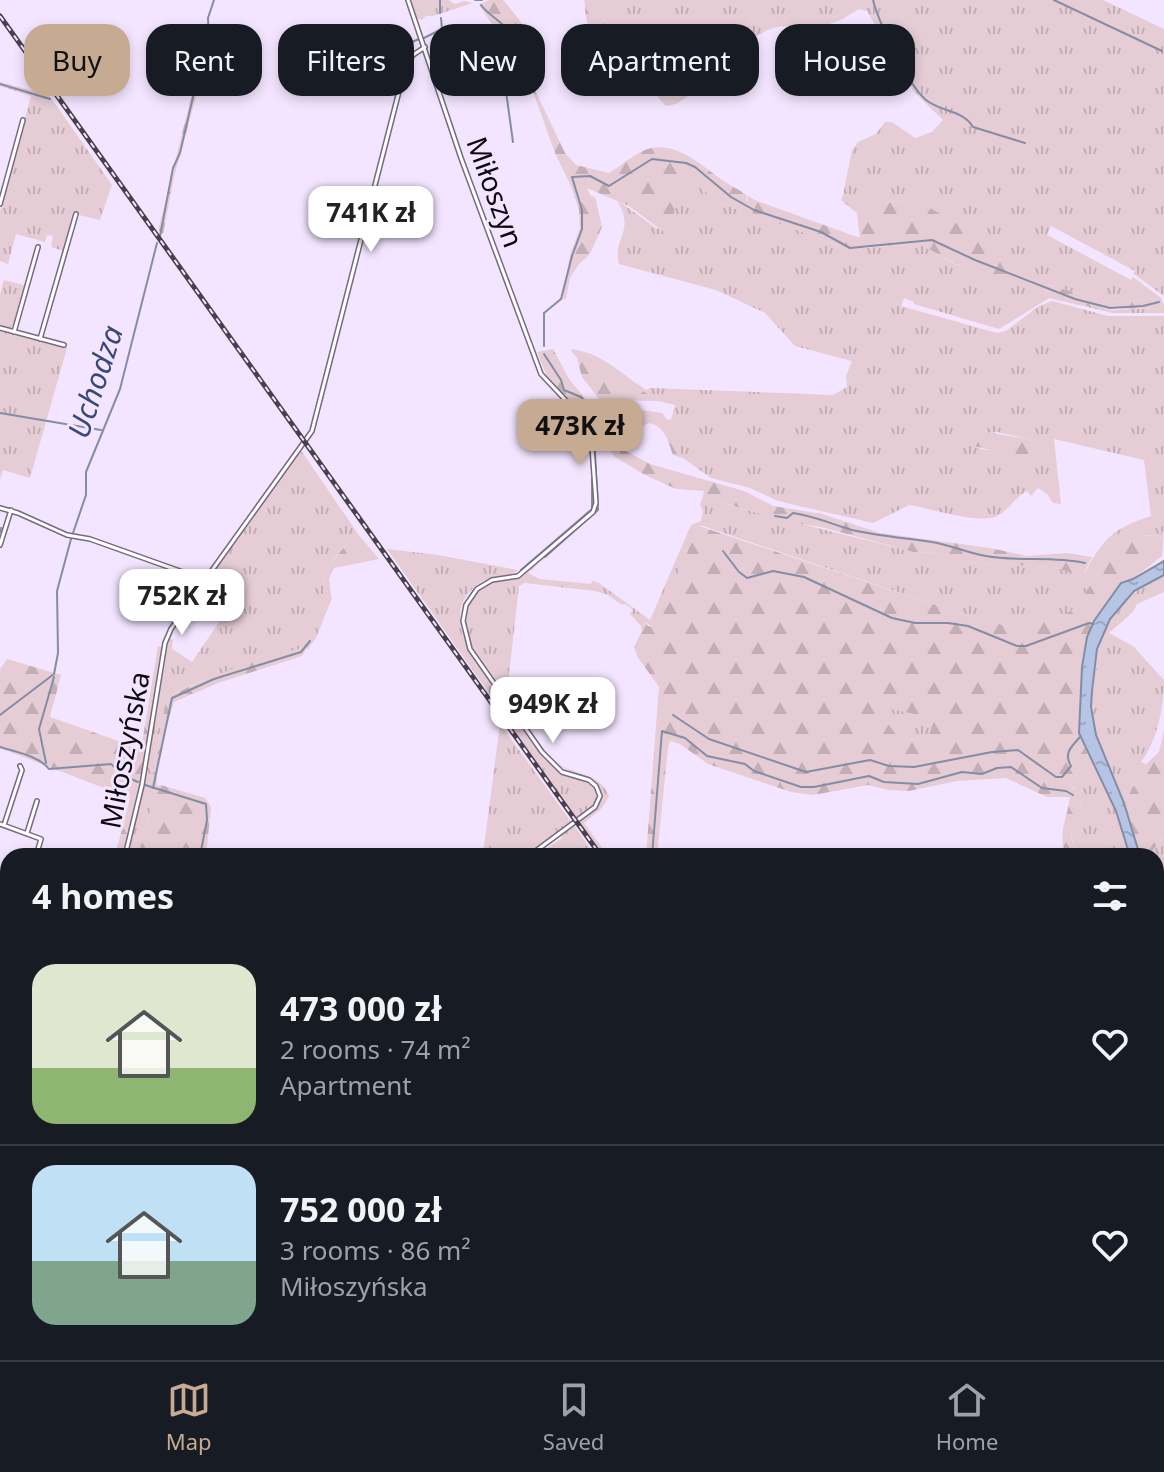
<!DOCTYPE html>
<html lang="en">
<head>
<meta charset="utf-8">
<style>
  :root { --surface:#171b24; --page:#20242c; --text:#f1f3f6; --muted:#9ea1a6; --line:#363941; --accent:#c6ab92 }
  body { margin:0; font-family:"Noto Sans",sans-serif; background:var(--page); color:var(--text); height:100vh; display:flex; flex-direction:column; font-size:30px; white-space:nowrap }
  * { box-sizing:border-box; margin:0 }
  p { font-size:26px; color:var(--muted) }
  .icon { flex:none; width:44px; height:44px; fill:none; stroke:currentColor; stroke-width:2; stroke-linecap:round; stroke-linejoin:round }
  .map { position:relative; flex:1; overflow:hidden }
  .details { position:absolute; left:0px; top:848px; width:1164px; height:512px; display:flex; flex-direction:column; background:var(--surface); border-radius:24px 24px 0 0; box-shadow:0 4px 12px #0003 }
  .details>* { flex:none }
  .hud { position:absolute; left:24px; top:24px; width:1116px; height:72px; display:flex; gap:16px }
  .price { position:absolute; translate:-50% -68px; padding:0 18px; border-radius:16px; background:#fff; color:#222; font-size:26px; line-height:52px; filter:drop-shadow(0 2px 4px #0008) }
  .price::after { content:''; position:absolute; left:50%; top:48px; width:24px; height:18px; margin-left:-12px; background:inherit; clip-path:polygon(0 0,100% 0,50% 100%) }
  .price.selected { background:var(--accent); color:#111 }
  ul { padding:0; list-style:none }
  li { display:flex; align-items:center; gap:24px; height:200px; padding:0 32px }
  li+li { border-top:2px solid var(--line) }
  li span { display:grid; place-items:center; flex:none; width:224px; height:160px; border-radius:24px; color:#555 }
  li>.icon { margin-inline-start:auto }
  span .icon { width:96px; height:96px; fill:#fffc; stroke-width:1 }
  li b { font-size:34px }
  h2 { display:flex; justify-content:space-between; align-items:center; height:96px; padding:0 32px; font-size:34px }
  .tag { padding:0 28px; border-radius:24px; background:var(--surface); box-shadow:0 4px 12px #0003; font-size:28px; line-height:72px }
  .tag.selected { background:var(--accent); color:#111 }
  .dock { display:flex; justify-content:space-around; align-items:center; height:112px; border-top:2px solid var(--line); background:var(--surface); font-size:22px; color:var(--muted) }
  .dock a { display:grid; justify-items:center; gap:4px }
  .dock .selected { color:var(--accent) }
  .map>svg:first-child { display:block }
  .grass { fill:url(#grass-tufts); fill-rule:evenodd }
  .forest { fill:url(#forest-firs); fill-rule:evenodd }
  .water { fill:url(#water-ripples); stroke:#848da5; stroke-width:2 }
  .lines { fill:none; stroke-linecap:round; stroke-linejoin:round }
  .stream { stroke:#848da5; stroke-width:2 }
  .minor-casing { stroke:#766a80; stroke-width:6 }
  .tertiary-casing { stroke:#766a80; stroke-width:7 }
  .minor { stroke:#fff; stroke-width:3 }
  .tertiary { stroke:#fff; stroke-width:4 }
  .rail-casing { stroke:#48414d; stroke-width:5 }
  .rail { stroke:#f3e5ff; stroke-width:2; stroke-dasharray:6; stroke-linecap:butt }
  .labels { text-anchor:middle; stroke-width:6; stroke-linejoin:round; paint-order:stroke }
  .street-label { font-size:28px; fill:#0e0911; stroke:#f3e5ff }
  .water-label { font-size:30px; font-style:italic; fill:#384976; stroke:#f3e5ff }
</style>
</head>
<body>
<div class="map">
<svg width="1164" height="1360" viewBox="0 0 1164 1360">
  <defs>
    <pattern id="grass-tufts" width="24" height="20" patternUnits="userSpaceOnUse" patternTransform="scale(2)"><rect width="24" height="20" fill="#e5ccd5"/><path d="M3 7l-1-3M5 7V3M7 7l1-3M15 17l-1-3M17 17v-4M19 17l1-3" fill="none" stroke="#c3aeb6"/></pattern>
    <pattern id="forest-firs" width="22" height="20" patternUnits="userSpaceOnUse" patternTransform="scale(2)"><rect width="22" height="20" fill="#e5ccd5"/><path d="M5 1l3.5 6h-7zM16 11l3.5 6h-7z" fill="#c3aeb6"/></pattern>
    <pattern id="water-ripples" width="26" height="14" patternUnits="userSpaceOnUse" patternTransform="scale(2)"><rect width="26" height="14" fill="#b6c5e5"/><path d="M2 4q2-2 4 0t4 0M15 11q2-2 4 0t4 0" fill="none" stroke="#9ba8c3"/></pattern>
  </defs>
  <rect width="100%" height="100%" fill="#f3e5ff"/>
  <g class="grass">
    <path d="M 410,0 L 448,0 L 455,4 L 464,1 L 473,3 L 433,16 L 426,16 L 422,20 L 416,18 Z"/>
    <path d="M 584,0 L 1103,0 L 1164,29 L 1164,296 L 1134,274 L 1135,271 L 1051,226 L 1047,235 L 1131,280 L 1133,277 L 1161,298 L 1109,302 L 1045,284 L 1045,291 L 1110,310 L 1158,308 L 1164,305 L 1164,313 L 1113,313 L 1049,298 L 999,329 L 914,304 L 914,302 L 904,298 L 901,306 L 997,333 L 1006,331 L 1039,306 L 1052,301 L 1108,316 L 1164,316 L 1164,531 L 1157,535 L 1147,535 L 1112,551 L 1075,609 L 1050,620 L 1006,626 L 948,609 L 703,526 L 699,526 L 654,628 L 645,622 L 641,626 L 630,614 L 633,610 L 625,604 L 622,605 L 608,595 L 595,591 L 525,583 L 519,586 L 507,692 C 520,712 540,750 559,764 C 575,775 603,774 609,797 L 600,810 L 584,823 L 608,856 L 602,856 L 579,822 L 600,803 C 606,773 569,777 550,759 L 469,642 C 463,620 465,591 491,582 C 499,579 507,581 515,579 C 520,578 539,559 545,554 L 547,556 L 528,573 L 540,579 L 591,584 L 592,581 L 599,583 L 650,620 L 691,525 L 701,521 L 703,512 L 700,504 L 703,497 L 746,510 L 913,552 L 940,553 L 964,562 L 1054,567 L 1071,573 L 1085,573 C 1102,539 1114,528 1151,516 L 1144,460 L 1054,439 L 1061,504 L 1053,503 L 1047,494 L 1038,488 L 1031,496 L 1027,491 C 1015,497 1009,510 997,516 C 978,525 931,508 909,505 L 873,523 L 778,501 L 750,488 L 711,478 L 683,458 L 667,419 L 671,420 L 675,405 L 658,401 L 658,398 C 627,389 601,354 572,352 L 571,349 C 602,353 619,372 646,390 L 650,388 L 833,395 L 847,387 L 846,376 L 852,361 L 795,346 L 765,313 L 716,290 L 619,264 C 612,237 637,231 616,199 L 656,228 L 671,232 L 675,207 L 668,185 L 674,176 L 687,176 C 702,191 721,204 741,211 L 748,200 L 746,195 L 757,201 L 752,211 L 753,215 L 814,236 L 838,247 L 843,244 L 865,248 L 916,244 L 918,241 L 927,241 L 925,247 L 961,267 L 919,202 L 868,201 L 843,195 L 852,150 L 858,142 L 876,134 L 885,122 L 892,122 L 915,138 L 932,132 L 943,120 L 914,92 L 867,11 L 859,9 L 843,19 L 804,33 L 799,33 L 789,26 C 743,23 699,105 666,106 L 653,92 L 614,35 L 608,36 L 597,1 L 591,0 L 585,4 ZM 997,432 L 1029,439 L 1034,444 L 1034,450 L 1027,455 L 980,449 L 970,435 Z"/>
    <path d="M 0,82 L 49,95 L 112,185 L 100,220 L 75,214 L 64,251 L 51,247 L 53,236 L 47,235 L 45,242 L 16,234 L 8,264 L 0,261 L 0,212 L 31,96 L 0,86 Z"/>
    <path d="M 4,280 L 24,285 L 13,325 L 8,329 L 0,327 L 0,294 Z"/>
    <path d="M 0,330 L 67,348 L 30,478 L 3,470 L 0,479 Z"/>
    <path d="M 300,449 L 358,534 C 351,539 330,561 327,569 C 323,577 325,587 326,595 L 331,595 L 332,598 L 316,638 L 307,650 L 307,647 L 302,648 C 264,665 198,674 166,700 L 153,771 L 157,774 L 157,786 L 138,856 L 126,856 L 149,757 L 169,638 L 173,640 L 172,649 L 192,662 L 230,606 L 203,587 Z"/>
    <path d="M 387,549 L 438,555 L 518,570 C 508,579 491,574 477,585 C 436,616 479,666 499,695 L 498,706 Z"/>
    <path d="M 1164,575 L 1164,592 L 1137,604 L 1133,612 L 1109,633 L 1133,646 L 1164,680 C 1164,707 1157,741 1141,762 L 1146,764 L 1124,803 C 1113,777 1098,751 1093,723 C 1089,704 1093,687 1096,668 C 1097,662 1096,656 1097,650 C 1102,615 1134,589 1164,575 Z"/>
    <path d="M 503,700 C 519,722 533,750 554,768 C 567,778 583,778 595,788 L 597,800 L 589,810 L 576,818 L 502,714 Z"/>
    <path d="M 889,708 L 934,718 L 928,739 L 900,740 L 886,721 Z"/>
    <path d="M 500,724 L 572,823 L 522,856 L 485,856 L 483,854 Z"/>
    <path d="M 1088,755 C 1108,787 1119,820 1130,856 L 1078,856 C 1068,836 1071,824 1082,804 L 1075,788 L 1071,785 Z"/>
    <path d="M 574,825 L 595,856 L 536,856 L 562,838 L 561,835 Z"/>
    <path d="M 1164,838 L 1164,967 L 1156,944 L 1156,856 L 1147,856 Z"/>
    <path d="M 65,1352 L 199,1352 L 208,1360 L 64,1360 Z"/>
  </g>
  <g class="forest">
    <path d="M 489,0 L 503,0 L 506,3 L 527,30 L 541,57 L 539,62 L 522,41 L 519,42 L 508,72 L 508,83 L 504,85 L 504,52 L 498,33 L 479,5 Z"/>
    <path d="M 591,0 L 597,1 L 608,36 L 610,60 L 608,62 C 600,56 601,53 598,45 C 590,27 585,25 585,4 Z"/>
    <path d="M 194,85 L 199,86 L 174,177 L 163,234 L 159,231 L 159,227 Z"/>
    <path d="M 531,86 L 533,86 L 565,153 L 576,165 L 609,173 C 623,165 636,151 652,148 C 680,143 704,168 725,182 C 732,187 739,189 746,195 L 747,208 L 741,211 C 721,203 702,192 687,176 L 674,176 L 668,185 L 675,207 L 671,233 L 668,235 L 629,206 L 587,188 L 591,196 L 595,197 L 602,227 L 590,254 L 579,264 L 570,278 L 566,298 L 562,300 L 570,255 L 580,228 L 579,210 L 571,186 L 555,153 Z"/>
    <path d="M 843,195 L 868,201 L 919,202 L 1006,251 L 1011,266 L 1005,281 L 979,276 L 925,247 L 926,241 L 918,241 L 916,244 L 854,248 L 843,244 L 839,247 L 814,236 L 753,215 L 752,211 L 757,201 L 860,238 L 857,213 L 841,200 Z"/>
    <path d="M 1045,284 L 1109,302 L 1161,298 L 1164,305 L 1158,308 C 1127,309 1066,311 1043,288 Z"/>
    <path d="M 553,349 L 569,379 L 595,410 L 620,448 L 650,464 L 744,491 L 773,506 L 822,514 L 880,533 L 990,548 L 1027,556 L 1067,553 L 1092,557 L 1084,573 L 1071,573 L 1054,567 L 964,562 L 940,553 L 913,552 L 821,527 L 788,522 L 703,497 L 704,491 L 676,489 L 645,475 L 615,457 L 587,419 L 548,379 L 537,352 Z"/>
    <path d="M 572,352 C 601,354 628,389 658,398 L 658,401 L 600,400 L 582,377 L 577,358 Z"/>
    <path d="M 614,406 L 662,413 L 671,425 L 683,458 L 673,455 C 668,440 665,426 648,423 L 632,434 L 625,433 L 608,409 Z"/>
    <path d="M 985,432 L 1029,439 L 1034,444 L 1034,450 L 1027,455 L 1008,455 L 971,445 L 969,435 Z"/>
    <path d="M 699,526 L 948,609 L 1006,626 L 1050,620 L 1075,609 L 1112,551 L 1136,536 L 1157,535 L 1164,531 L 1162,556 L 1133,579 L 1121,583 L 1094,621 L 1082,667 L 1079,733 L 1088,755 L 1071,785 L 1083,798 C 1076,824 1064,829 1078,856 L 1066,856 C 1057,833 1067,820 1070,797 L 1047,797 L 1006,778 L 957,781 L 909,791 L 889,790 L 868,785 L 813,795 L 791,792 L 708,764 L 680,744 L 670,741 L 668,748 L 657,856 L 646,856 L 659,687 L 637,656 L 634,647 L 642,631 L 641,626 L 645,622 L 648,626 L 654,627 ZM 890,709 L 934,718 L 928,739 L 900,740 L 886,721 Z"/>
    <path d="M 358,534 L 379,559 L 334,568 L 329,579 L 331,595 L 326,596 C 325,587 323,577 327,569 C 330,562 351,539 358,534 Z"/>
    <path d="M 158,646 L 162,647 L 142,771 L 122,856 L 115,856 L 130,798 L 0,748 L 0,669 L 7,659 L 61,675 L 50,717 L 141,749 Z"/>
    <path d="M 307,647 L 302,656 L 218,683 L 174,702 L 163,739 L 157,774 L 153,771 L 166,700 C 189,681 276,653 307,647 Z"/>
    <path d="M 1164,731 L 1164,838 L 1147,856 L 1140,856 L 1124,803 L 1146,764 L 1159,752 Z"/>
    <path d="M 161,785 L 205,798 L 211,807 L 206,856 L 138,856 L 157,786 Z"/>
    <path d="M 1156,973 L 1164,1001 L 1164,1063 L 1156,1073 Z"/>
    <path d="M 0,1010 L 8,1019 L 8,1084 L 4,1091 L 8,1137 L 6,1130 L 0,1129 Z"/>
    <path d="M 0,1163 L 8,1164 L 8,1352 L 60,1352 L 59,1360 L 0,1360 Z"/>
  </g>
  <path class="water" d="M 1164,561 L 1164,575 L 1134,591 L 1110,619 L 1097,649 L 1092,691 L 1091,707 L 1096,735 L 1124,803 L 1140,856 L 1130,856 L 1116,811 L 1079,733 L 1082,667 L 1087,637 L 1094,621 L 1121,583 L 1133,579 Z"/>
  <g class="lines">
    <g class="stream">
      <path d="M 475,0 L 482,0"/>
      <path d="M 873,0 C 879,23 908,85 926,100 C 941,112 963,110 973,127 L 1025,143"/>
      <path d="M 1054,0 L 1162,51"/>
      <path d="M 481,5 C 489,16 502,21 509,32 L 504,43 L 509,56 L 504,77 L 513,142"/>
      <path d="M 440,13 L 440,0"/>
      <path d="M 339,32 L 364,32 L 400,47 L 419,39"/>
      <path d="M 510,33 L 526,41 L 537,57"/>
      <path d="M 424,38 L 442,29 L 441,18"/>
      <path d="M 0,84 L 50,99"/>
      <path d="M 160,236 L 173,168 L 180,153 L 196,84 L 209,48 L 208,18 L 214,0"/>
      <path d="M 544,346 L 544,313 L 561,299 L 572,256 L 582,229 L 582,210 L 572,177 L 590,176 L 609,186 L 652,159 L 686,163 L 695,167 L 731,197 L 754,210 L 821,232 L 850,248 L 932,240 L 975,260 L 1075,299 L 1110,308 L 1143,306 L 1159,302"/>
      <path d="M 544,354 L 561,380 L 564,390 L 581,397 L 590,407"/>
      <path d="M 0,413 L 101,430"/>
      <path d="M 775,516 L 787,518 L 793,513 C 814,516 832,524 852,530 C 879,536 905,538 932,542 C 950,545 968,553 986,556 C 1019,562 1052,556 1085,563"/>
      <path d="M 0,532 L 1,528"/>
      <path d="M 73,533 L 86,495 L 86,472 L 120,389 L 157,243"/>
      <path d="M 723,551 L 739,572 L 747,578 L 773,571 L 804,577 L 892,618 L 915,623 L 948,623 L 968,626 L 1017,646 L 1026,646 L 1089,623 L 1094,624"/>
      <path d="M 545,557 L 598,510 L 594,435"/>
      <path d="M 521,570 L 592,509 L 592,479"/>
      <path d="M 0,715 L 54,674 L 58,653 L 57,591 L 71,539"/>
      <path d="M 673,715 L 709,739 L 806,772 L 870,760 L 889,766 L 914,767 L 992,752 L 1018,750 L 1056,777 L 1062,777 L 1071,766 C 1063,753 1072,746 1080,737"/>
      <path d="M 0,747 C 16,752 39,756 49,769 L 111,764 L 124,776 L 138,782"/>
      <path d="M 46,763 L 39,729 L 54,677"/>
      <path d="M 145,785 L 206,804 L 207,820 L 200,856"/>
      <path d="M 153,788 L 172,698 L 214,679 L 301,652 L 310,641"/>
      <path d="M 652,856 L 662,731 L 685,738 L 707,756 L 745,764 L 754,771 L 801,787 L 814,787 L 869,776 L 884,782 L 918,784 L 962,772 L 982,774 L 997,768 L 1011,767 L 1042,788 L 1066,791 L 1073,795"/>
      <path d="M 0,1043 L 8,1040"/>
      <path d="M 0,1081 L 8,1062"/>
      <path d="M 1156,1132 L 1164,1129"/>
      <path d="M 1156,1192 L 1158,1194"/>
      <path d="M 0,1197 L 8,1211"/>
      <path d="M 0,1227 L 8,1227"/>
      <path d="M 217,1352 L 228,1360"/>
      <path d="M 576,1352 L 594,1360"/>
      <path d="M 33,1360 L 36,1352"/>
      <path d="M 705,1360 L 708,1352"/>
      <path d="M 1036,1360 L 1038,1352"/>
    </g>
    <defs>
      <g id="minor">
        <path d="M 408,0 L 461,158 L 541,374 L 588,424 L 591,433 L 596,503 L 593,512 L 518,576 L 492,580 L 477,589 L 466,605 L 463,621 L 470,649 L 542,752 L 562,772 L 589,780 L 596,786 L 600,796 L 595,807 L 529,856"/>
        <path d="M 0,204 L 23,120"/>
        <path d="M 0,328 L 64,345"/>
        <path d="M 14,332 L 38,247"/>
        <path d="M 40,339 L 76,214"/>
        <path d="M 0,508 L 18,513 L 67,535 L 90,539 L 205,580"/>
        <path d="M 0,545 L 11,510"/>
        <path d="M 0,824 L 41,839 L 36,856"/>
        <path d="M 4,825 L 22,770 L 20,766"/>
        <path d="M 27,833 L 37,801"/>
        <path d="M 125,856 L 142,785 L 165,643 L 171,629 L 205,580 L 312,431 L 405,68 L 413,55 L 425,47"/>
        <path d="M 278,1360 L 281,1352"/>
        <path d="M 322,1360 L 326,1352"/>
        <path d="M 478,1360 L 482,1352"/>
        <path d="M 599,1360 L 603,1352"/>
      </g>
      <g id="tertiary">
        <path d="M 0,880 L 8,892"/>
        <path d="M 401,1352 L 414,1360"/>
      </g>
    </defs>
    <use href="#minor" class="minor-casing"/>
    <use href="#tertiary" class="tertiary-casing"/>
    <use href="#minor" class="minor"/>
    <use href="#tertiary" class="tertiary"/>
    <defs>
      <g id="rail">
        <path d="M 0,16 L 601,856"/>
        <path d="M 952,1352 L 958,1360"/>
      </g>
    </defs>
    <use href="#rail" class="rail-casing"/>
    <use href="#rail" class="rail"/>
  </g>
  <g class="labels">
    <g class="street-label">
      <text transform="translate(495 192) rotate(70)" y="10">Miłoszyn</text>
      <text transform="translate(125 750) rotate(-79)" y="10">Miłoszyńska</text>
    </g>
    <g class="water-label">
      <text transform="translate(96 382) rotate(-72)" y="10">Uchodza</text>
    </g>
  </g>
</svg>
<b class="price" style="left:371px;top:254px">741K zł</b>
<b class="price selected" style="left:580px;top:467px">473K zł</b>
<b class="price" style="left:182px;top:637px">752K zł</b>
<b class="price" style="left:553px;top:745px">949K zł</b>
<div class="hud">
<a class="tag selected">Buy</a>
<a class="tag">Rent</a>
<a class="tag">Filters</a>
<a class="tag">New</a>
<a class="tag">Apartment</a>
<a class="tag">House</a>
</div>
<section class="details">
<h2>4 homes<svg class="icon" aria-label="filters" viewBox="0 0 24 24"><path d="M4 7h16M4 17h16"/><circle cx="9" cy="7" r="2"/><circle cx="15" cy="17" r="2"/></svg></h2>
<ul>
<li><span style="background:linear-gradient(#dfe7d0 65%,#8fb573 0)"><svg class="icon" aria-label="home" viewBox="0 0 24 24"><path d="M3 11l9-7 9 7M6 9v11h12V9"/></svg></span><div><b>473 000 zł</b><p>2 rooms · 74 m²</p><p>Apartment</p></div><svg class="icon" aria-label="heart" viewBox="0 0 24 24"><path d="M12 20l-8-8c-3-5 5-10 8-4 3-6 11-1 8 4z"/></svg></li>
<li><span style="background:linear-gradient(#bfe0f5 60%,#7fa58c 0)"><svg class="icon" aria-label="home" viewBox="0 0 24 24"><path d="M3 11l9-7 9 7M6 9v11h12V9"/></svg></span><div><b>752 000 zł</b><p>3 rooms · 86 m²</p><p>Miłoszyńska</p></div><svg class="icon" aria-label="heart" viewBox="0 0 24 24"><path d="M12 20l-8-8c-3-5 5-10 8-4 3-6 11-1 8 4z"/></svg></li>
</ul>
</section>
</div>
<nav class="dock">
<a class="selected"><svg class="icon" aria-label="map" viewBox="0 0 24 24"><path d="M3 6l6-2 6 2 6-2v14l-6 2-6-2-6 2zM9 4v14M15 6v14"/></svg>Map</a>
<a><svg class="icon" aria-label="saved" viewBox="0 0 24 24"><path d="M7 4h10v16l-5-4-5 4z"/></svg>Saved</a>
<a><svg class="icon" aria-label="home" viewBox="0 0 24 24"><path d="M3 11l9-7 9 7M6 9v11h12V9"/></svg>Home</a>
</nav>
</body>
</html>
